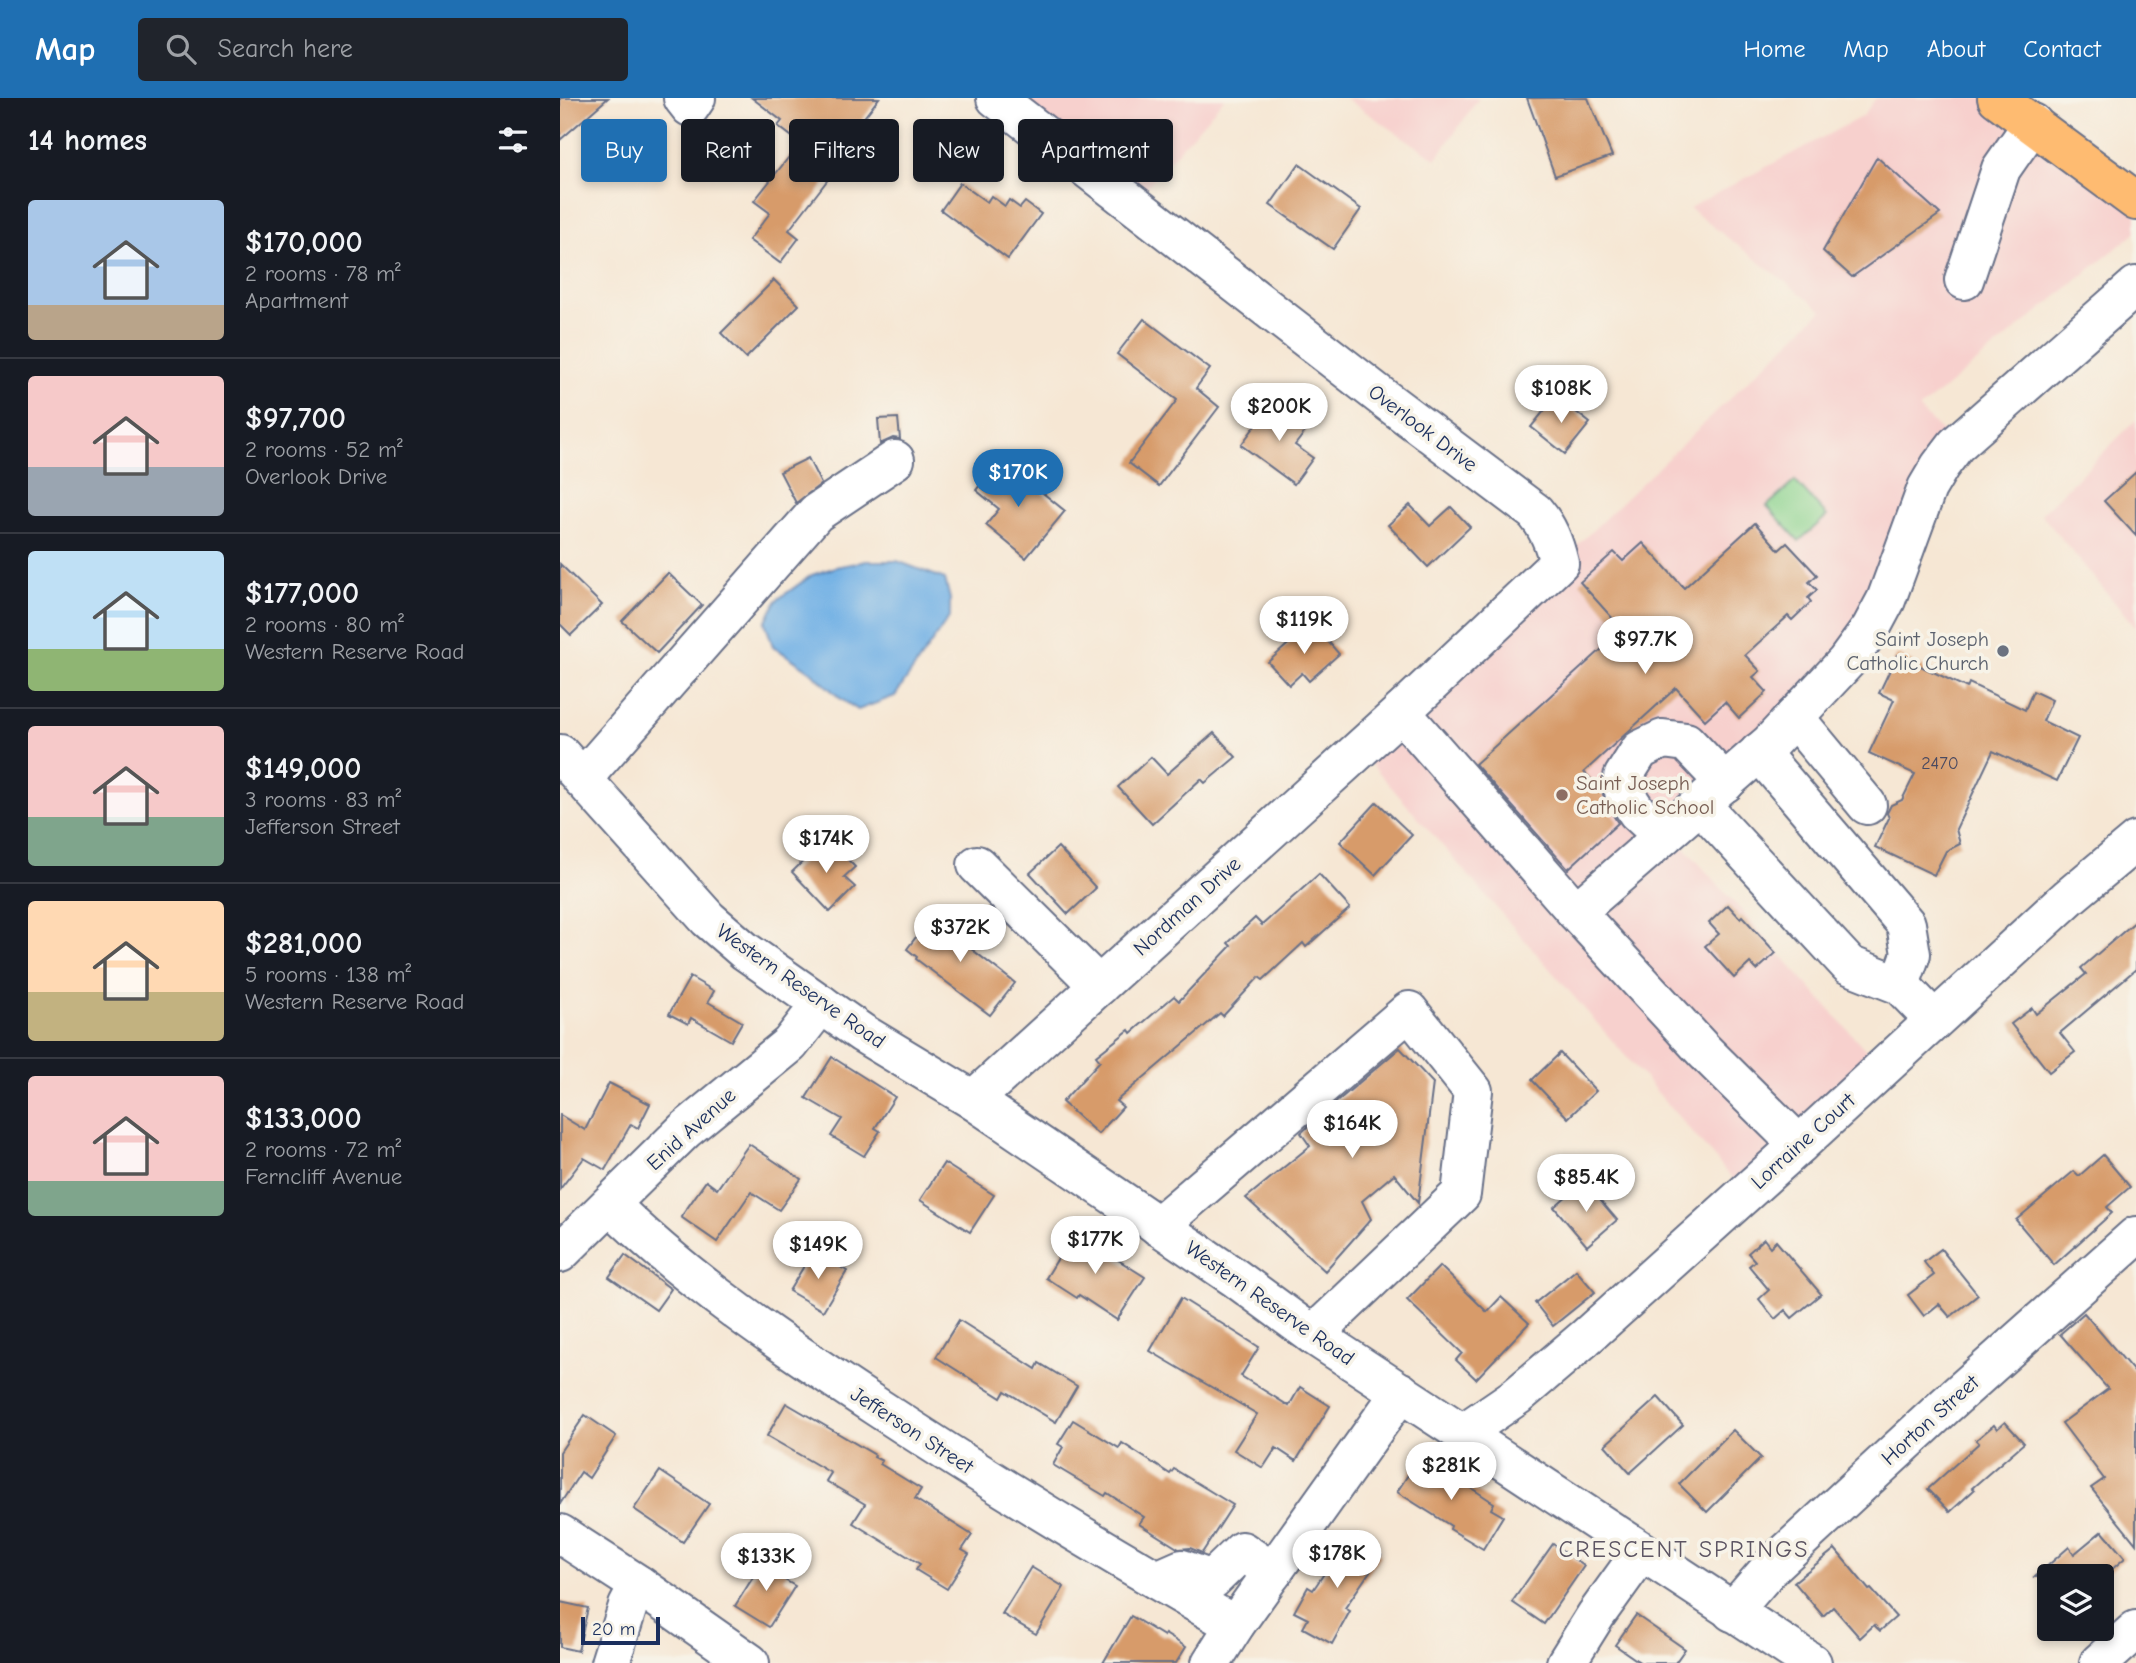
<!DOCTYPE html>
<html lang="en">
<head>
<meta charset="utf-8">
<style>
  :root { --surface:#171b24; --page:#20242c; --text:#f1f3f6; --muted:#9ea1a6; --line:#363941; --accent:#1f6fb2 }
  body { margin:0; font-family:"Comic Neue",sans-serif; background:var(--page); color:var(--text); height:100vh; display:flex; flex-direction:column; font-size:26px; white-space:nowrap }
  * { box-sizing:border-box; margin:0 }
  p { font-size:23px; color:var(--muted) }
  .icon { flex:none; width:38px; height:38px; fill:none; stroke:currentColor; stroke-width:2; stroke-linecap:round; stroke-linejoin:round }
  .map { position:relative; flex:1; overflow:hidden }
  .side { display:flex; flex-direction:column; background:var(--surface); width:560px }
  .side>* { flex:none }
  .guide { position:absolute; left:21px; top:21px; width:665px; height:63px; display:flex; gap:14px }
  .controls { position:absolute; left:1477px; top:1466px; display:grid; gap:14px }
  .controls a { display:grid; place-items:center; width:77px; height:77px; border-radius:7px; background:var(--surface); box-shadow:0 4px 10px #0003; font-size:35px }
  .scale { position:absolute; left:21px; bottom:18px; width:79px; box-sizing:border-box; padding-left:7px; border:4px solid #1b2f5e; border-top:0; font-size:19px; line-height:24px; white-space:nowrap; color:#1b2f5e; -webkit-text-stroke:5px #f7f3e8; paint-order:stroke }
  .price { position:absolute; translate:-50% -60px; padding:0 16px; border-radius:24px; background:#fff; color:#222; font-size:23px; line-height:46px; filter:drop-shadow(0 2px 4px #0008) }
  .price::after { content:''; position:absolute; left:50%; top:42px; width:21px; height:16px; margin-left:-10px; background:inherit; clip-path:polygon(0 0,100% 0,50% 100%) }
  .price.selected { background:var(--accent); color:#fff }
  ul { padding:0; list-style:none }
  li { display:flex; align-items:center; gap:21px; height:175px; padding:0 28px }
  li+li { border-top:2px solid var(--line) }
  li span { display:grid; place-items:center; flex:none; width:196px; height:140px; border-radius:7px; color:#555 }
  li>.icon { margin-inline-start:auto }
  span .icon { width:84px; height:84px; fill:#fffc; stroke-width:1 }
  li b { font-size:30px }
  h2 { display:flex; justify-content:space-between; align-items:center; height:84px; padding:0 28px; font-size:30px }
  .pill { padding:0 24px; border-radius:7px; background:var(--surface); box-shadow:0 4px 10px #0003; font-size:24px; line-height:63px }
  .pill.selected { background:var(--accent); color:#fff }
  header { display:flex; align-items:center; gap:42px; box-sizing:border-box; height:98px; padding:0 35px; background:var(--accent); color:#fff }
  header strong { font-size:33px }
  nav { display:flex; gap:38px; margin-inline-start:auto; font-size:24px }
  .search { width:490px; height:63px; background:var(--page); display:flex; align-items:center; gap:18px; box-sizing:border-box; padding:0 24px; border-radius:7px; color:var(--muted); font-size:26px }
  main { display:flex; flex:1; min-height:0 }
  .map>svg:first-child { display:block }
  .built { fill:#f7d0cd }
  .green { fill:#8bd38e; stroke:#538176; stroke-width:2 }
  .water { fill:#72b1e5; stroke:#4670a2; stroke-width:2 }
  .building { fill:#d79b6b }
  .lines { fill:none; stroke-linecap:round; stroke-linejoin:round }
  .minor-casing { stroke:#686f87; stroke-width:42 }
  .major-casing { stroke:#686f87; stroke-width:42 }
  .minor { stroke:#fff; stroke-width:38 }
  .major { stroke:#febb71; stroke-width:38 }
  .worship-dot { fill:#6b7280; stroke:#f7f3e8; stroke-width:2.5 }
  .education-dot { fill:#8d6e63; stroke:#f7f3e8; stroke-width:2.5 }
  .labels { text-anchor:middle; stroke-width:7; stroke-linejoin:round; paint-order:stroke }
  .number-label { font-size:18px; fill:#4a4a61 }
  .street-label { font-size:21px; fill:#1b2f5e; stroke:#f7f3e8 }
  .worship-label { font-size:21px; fill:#5b616d; stroke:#f7f3e8; text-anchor:end }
  .education-label { font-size:21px; fill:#785e54; stroke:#f7f3e8; text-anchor:start }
  .quarter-label { font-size:24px; letter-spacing:2px; fill:#5d5563; stroke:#f7f3e8 }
</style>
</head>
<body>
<header>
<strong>Map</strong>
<div class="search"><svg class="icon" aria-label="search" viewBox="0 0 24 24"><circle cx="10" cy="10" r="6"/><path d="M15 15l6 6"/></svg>Search here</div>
<nav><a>Home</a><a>Map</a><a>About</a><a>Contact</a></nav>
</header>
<main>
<section class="side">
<h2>14 homes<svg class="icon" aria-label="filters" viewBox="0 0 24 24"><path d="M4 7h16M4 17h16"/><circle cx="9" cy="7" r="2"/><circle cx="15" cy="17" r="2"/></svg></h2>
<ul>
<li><span style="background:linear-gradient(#a9c7e8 75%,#b9a48a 0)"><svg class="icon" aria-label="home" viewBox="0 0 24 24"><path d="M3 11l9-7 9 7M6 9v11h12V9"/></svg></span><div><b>$170,000</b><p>2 rooms · 78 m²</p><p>Apartment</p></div></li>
<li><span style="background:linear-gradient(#f6c9c9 65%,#9aa5b1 0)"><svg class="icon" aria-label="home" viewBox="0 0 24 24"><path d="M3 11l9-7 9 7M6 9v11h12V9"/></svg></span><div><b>$97,700</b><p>2 rooms · 52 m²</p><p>Overlook Drive</p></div></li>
<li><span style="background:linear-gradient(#bfe0f5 70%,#8fb573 0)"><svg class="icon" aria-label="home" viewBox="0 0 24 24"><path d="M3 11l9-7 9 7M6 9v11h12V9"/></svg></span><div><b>$177,000</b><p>2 rooms · 80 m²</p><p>Western Reserve Road</p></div></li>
<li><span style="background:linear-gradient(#f6c9c9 65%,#7fa58c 0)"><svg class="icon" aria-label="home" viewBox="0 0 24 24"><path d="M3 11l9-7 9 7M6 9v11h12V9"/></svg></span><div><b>$149,000</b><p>3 rooms · 83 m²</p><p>Jefferson Street</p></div></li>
<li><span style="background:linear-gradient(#ffd9b3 65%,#c2b280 0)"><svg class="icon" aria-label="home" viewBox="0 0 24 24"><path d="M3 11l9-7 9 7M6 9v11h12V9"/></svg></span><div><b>$281,000</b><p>5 rooms · 138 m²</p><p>Western Reserve Road</p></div></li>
<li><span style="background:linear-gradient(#f6c9c9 75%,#7fa58c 0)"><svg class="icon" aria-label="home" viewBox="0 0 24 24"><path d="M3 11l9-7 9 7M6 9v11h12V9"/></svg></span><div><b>$133,000</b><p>2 rooms · 72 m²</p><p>Ferncliff Avenue</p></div></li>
</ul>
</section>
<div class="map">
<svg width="1576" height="1565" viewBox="0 0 1576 1565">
  <rect width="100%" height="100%" fill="#f7f3e8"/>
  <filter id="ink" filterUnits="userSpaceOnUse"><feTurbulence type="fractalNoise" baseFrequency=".0143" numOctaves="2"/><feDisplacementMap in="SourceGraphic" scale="14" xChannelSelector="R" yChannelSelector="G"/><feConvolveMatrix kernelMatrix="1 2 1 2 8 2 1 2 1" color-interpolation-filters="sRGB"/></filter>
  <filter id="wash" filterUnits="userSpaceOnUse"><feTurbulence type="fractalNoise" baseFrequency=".00686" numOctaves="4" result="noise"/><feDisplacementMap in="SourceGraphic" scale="28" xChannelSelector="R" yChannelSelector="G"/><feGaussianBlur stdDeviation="1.57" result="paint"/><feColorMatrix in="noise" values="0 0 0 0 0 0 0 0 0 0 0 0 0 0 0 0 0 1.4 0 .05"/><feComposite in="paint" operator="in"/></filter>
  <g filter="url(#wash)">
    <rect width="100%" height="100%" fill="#f6e7d4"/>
    <g class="built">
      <path d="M 436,0 L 665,0 L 572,105 Z"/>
      <path d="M 785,0 L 919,0 L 876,61 Z"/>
      <path d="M 1316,0 L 1437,0 L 1576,103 L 1576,134 L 1359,311 L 1403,355 L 1307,560 L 1117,741 L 1322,970 L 1185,1095 L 799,652 L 984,479 L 1262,212 L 1129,110 L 1303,18 Z"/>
      <path d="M 1576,322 L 1576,530 L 1481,416 Z"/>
    </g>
    <path class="green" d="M 1235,383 L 1267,418 L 1239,443 L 1207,408 Z"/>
    <path class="water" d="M 306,463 L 337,463 L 385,481 L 390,501 L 390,518 L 335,598 L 298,612 L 281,601 L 250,573 L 213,548 L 205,524 L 217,502 L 252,477 L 276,469 Z"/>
    <g id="blocks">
      <g class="building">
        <path d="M 0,0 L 48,0 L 0,42 Z"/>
        <path d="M 192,0 L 319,0 L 269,65 L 276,71 L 229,132 L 239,140 L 220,165 L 189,142 L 210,115 L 194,103 L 240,45 L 218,28 L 222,23 Z"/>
        <path d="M 967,0 L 1028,0 L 1052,58 L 995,78 Z"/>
        <path d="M 1317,59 L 1380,116 L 1292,179 L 1263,153 Z"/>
        <path d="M 739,66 L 801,111 L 773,151 L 710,107 Z"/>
        <path d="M 400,85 L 427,104 L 431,98 L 445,108 L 449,102 L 460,110 L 465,104 L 481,116 L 448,161 L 381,112 Z"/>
        <path d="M 214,182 L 239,207 L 186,260 L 161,235 Z"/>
        <path d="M 584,221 L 650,271 L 636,290 L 659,309 L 599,388 L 569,365 L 617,302 L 557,256 Z"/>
        <path d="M 996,298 L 1030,325 L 1005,356 L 971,329 Z"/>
        <path d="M 713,304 L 748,330 L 735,347 L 753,360 L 734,386 L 681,347 Z"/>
        <path d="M 338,320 L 340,341 L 333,340 L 320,346 L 318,321 Z"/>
        <path d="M 248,360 L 261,386 L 236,405 L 220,374 Z"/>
        <path d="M 441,361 L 505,413 L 466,460 L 426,427 L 439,411 L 416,392 Z"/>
        <path d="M 1576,374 L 1576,438 L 1544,403 Z"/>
        <path d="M 850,407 L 870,428 L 891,409 L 910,429 L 868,469 L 828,427 Z"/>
        <path d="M 1195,425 L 1219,452 L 1227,445 L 1257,477 L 1249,484 L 1257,492 L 1248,500 L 1251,504 L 1232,522 L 1228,518 L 1185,557 L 1200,573 L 1193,579 L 1207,594 L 1179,620 L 1165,604 L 1145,622 L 1116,590 L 1024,674 L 1042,693 L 1046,706 L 1058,725 L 1008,771 L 915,666 L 1063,532 L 1020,484 L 1054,454 L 1063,463 L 1083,445 L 1124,490 Z"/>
        <path d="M 0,466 L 42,507 L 11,537 L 0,526 Z"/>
        <path d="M 108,475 L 142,507 L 97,555 L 62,523 Z"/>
        <path d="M 752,525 L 779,556 L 749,583 L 742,575 L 729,587 L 708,564 Z"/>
        <path d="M 1337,557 L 1407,590 L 1409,585 L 1465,612 L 1473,593 L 1492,602 L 1483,623 L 1518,640 L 1497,683 L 1433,653 L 1396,731 L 1400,746 L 1386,753 L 1374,777 L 1315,749 L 1329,720 L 1327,715 L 1331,707 L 1342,702 L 1355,676 L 1309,655 L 1334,602 L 1319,595 Z"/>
        <path d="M 654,635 L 676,659 L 645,685 L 641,681 L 592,726 L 558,689 L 591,659 L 607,676 Z"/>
        <path d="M 817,704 L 852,737 L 815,777 L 780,744 Z"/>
        <path d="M 267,740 L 295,769 L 284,779 L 295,789 L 270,814 L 232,774 Z"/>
        <path d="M 498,749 L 536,790 L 508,816 L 470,775 Z"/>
        <path d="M 759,776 L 790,810 L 746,849 L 743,845 L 703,882 L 699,879 L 663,918 L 660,915 L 556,1003 L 563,1009 L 538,1036 L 502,1004 L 540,963 L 536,958 L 569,932 L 571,935 L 614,898 L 619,903 L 671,848 L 668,845 L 695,820 L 702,827 Z"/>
        <path d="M 1168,807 L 1180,820 L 1182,818 L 1216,855 L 1197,872 L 1190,865 L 1174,880 L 1145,848 L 1159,836 L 1149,825 Z"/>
        <path d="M 374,815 L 409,841 L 405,846 L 455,885 L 430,917 L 356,861 L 357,859 L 347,851 Z"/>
        <path d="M 1576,823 L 1576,871 L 1500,935 L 1515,954 L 1489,974 L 1451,926 L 1472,910 L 1476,916 L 1526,876 L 1521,870 Z"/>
        <path d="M 130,879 L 154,893 L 148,904 L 182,924 L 171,943 L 131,920 L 128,926 L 109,916 Z"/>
        <path d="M 840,950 L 873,985 L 858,1105 L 834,1076 L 802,1103 L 811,1121 L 765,1173 L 686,1100 L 750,1048 L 741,1035 L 753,1024 Z"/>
        <path d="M 1000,955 L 1036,993 L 1008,1020 L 972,982 Z"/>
        <path d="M 272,959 L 335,999 L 315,1030 L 320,1033 L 304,1058 L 271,1038 L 282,1021 L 246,1000 Z"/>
        <path d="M 49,985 L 90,1006 L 78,1030 L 71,1026 L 45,1072 L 24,1060 L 0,1091 L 0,1017 L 25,1032 Z"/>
        <path d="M 189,1046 L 241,1081 L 219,1112 L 191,1094 L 157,1144 L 121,1119 L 146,1083 L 157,1091 Z"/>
        <path d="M 1543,1057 L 1570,1089 L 1547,1109 L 1552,1115 L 1494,1167 L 1456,1122 L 1514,1073 L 1519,1078 Z"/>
        <path d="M 384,1065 L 434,1097 L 410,1134 L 360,1102 Z"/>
        <path d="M 1024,1083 L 1057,1122 L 1027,1148 L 994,1109 Z"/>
        <path d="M 514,1134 L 585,1179 L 557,1222 L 519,1197 L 517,1200 L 486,1180 Z"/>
        <path d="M 1204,1141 L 1210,1149 L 1216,1143 L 1261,1196 L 1232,1220 L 1225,1212 L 1215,1221 L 1199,1201 L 1209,1192 L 1189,1168 L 1195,1163 L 1188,1155 Z"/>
        <path d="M 1381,1151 L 1418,1197 L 1390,1219 L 1379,1206 L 1364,1218 L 1348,1197 L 1374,1177 L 1364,1164 Z"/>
        <path d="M 253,1153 L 287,1173 L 263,1213 L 229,1193 Z"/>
        <path d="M 65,1157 L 111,1191 L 96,1212 L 49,1179 Z"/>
        <path d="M 880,1168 L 927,1214 L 941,1199 L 969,1225 L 916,1281 L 896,1262 L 902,1255 L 847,1202 Z"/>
        <path d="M 1016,1172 L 1035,1194 L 993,1228 L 975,1205 Z"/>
        <path d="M 621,1200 L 699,1249 L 681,1278 L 729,1308 L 740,1289 L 770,1308 L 736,1363 L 716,1350 L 703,1370 L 674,1352 L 697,1316 L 590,1253 Z"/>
        <path d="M 1524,1215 L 1576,1276 L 1576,1446 L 1531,1390 L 1544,1381 L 1502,1325 L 1548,1291 L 1500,1236 Z"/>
        <path d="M 399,1222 L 476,1271 L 479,1265 L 517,1288 L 496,1324 L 445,1293 L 441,1300 L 376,1259 Z"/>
        <path d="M 1098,1299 L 1123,1327 L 1070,1375 L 1045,1347 Z"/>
        <path d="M 226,1305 L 315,1357 L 314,1359 L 322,1363 L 320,1366 L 361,1391 L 355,1401 L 412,1437 L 402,1452 L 409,1456 L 387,1491 L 356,1472 L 360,1466 L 293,1425 L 305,1406 L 266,1383 L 271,1375 L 207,1338 Z"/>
        <path d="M 25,1317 L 56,1338 L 29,1380 L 21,1374 L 0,1406 L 0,1354 Z"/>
        <path d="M 513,1322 L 559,1350 L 562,1345 L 610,1376 L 614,1371 L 673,1407 L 642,1455 L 630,1450 L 619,1451 L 579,1426 L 584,1419 L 547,1395 L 545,1398 L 493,1367 L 503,1349 L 498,1346 Z"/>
        <path d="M 1445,1324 L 1464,1345 L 1412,1390 L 1414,1392 L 1390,1414 L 1368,1391 L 1419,1345 L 1416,1342 L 1434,1327 L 1437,1331 Z"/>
        <path d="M 1173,1332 L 1201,1360 L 1147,1414 L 1119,1386 Z"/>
        <path d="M 861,1357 L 934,1405 L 931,1411 L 943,1418 L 923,1451 L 890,1431 L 891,1428 L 837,1394 Z"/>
        <path d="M 100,1373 L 149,1406 L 123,1444 L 74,1411 Z"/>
        <path d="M 1542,1433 L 1565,1460 L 1543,1479 L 1475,1479 L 1509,1449 L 1514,1456 Z"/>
        <path d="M 790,1437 L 821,1457 L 785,1510 L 790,1513 L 772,1546 L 743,1530 L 748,1521 L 734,1514 L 748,1489 L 753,1492 Z"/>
        <path d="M 993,1446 L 1024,1468 L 984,1526 L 952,1504 Z"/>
        <path d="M 1275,1451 L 1309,1492 L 1311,1491 L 1336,1519 L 1320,1533 L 1314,1527 L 1300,1540 L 1273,1509 L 1263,1518 L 1234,1484 Z"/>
        <path d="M 205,1460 L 228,1474 L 223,1481 L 235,1488 L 209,1529 L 175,1508 Z"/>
        <path d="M 471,1469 L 504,1489 L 476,1536 L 442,1516 Z"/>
        <path d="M 0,1504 L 28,1510 L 18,1553 L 0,1549 Z"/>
        <path d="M 1076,1517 L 1125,1551 L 1115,1565 L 1081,1565 L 1055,1547 Z"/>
        <path d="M 571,1518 L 604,1538 L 605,1536 L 626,1549 L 616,1565 L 543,1565 Z"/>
      </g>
    </g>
  </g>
  <g filter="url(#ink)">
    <use href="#blocks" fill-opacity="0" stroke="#686f87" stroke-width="2"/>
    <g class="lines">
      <defs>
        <g id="minor">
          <path d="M 123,0 L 130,9 L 136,0"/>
          <path d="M 1404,182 L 1441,71 L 1473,25"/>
          <path d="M 841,614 L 1016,814 L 1144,953 L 1239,1047"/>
          <path d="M 1234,619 L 1307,707"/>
          <path d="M 1199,654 L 1346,826 L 1351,856 L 1340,887"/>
          <path d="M 0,656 L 148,821 L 185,853 L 302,935 L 413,1002 L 674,1179 L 753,1237 L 1252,1565"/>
          <path d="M 22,681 L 256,415 L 335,362"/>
          <path d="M 1140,706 L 1289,867 L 1340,887 L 1374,922"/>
          <path d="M 1103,738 L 1077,714 L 1064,694 L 1063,679 L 1080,652 L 1103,641 L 1126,644 L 1165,685"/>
          <path d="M 417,767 L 539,888"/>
          <path d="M 1016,814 L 1210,645 L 1286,564 L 1311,530 L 1326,502 L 1367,390 L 1380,368 L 1396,347 L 1576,188"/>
          <path d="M 413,1002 L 841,614 L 999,465 C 994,445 988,429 975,414 L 826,302 L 436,0"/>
          <path d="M 51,1107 C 130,1185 224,1248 317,1309 C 434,1386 553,1458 675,1527"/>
          <path d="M 598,1128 L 849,913 L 913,993 L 901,1096 L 753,1237"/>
          <path d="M 0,1155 L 125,1032 L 230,946 L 261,906"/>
          <path d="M 903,1335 L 957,1298 L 1025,1240 L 1239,1047 L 1509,799 L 1576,743"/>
          <path d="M 0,1436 L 79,1487 L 190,1565"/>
          <path d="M 597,1482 L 622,1471 L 652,1482 L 682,1453 L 713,1474"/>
          <path d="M 1172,1514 L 1211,1469 L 1385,1308 L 1576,1138"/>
          <path d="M 50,1565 L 68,1508 L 79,1487"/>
          <path d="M 651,1565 L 675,1527 L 841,1294"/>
          <path d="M 1006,1565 L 1036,1517 L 1082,1453"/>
          <path d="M 1539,1565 L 1576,1532"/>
        </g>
        <path id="major" d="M 1437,0 L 1576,103"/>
      </defs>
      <use href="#minor" class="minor-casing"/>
      <use href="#major" class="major-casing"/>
      <use href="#minor" class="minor"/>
      <use href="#major" class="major"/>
    </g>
  </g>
  <circle class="worship-dot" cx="1443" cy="553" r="7"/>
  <circle class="education-dot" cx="1002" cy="697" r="7"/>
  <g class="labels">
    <g class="number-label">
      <text x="1380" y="671">2470</text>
    </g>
    <g class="street-label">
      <text transform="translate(863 330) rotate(37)" y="7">Overlook Drive</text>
      <text transform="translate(627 808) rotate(-42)" y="7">Nordman Drive</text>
      <text transform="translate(241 888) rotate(35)" y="7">Western Reserve Road</text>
      <text transform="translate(131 1031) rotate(-42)" y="7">Enid Avenue</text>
      <text transform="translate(1243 1043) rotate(-42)" y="7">Lorraine Court</text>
      <text transform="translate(710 1205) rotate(35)" y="7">Western Reserve Road</text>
      <text transform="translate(1370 1322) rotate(-42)" y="7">Horton Street</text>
      <text transform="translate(352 1332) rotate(33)" y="7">Jefferson Street</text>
    </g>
    <g class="worship-label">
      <text x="1429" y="548">Saint Joseph<tspan x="1429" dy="24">Catholic Church</tspan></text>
    </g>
    <g class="education-label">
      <text x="1016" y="692">Saint Joseph<tspan x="1016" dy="24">Catholic School</tspan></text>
    </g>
    <g class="quarter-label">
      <text x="1124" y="1459">CRESCENT SPRINGS</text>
    </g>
  </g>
</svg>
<div class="controls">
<a><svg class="icon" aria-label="layers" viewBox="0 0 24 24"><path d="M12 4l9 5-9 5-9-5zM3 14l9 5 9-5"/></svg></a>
</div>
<div class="scale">20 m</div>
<b class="price" style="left:1001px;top:327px">$108K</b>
<b class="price" style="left:719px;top:345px">$200K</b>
<b class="price selected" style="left:458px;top:411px">$170K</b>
<b class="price" style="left:744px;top:558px">$119K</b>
<b class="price" style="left:1085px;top:578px">$97.7K</b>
<b class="price" style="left:266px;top:777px">$174K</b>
<b class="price" style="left:400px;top:866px">$372K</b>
<b class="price" style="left:792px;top:1062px">$164K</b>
<b class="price" style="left:1026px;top:1116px">$85.4K</b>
<b class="price" style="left:535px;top:1178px">$177K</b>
<b class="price" style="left:258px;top:1183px">$149K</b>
<b class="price" style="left:891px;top:1404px">$281K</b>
<b class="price" style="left:777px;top:1492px">$178K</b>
<b class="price" style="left:206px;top:1495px">$133K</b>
<div class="guide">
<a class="pill selected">Buy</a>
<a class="pill">Rent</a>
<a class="pill">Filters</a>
<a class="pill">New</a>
<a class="pill">Apartment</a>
</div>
</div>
</main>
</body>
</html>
